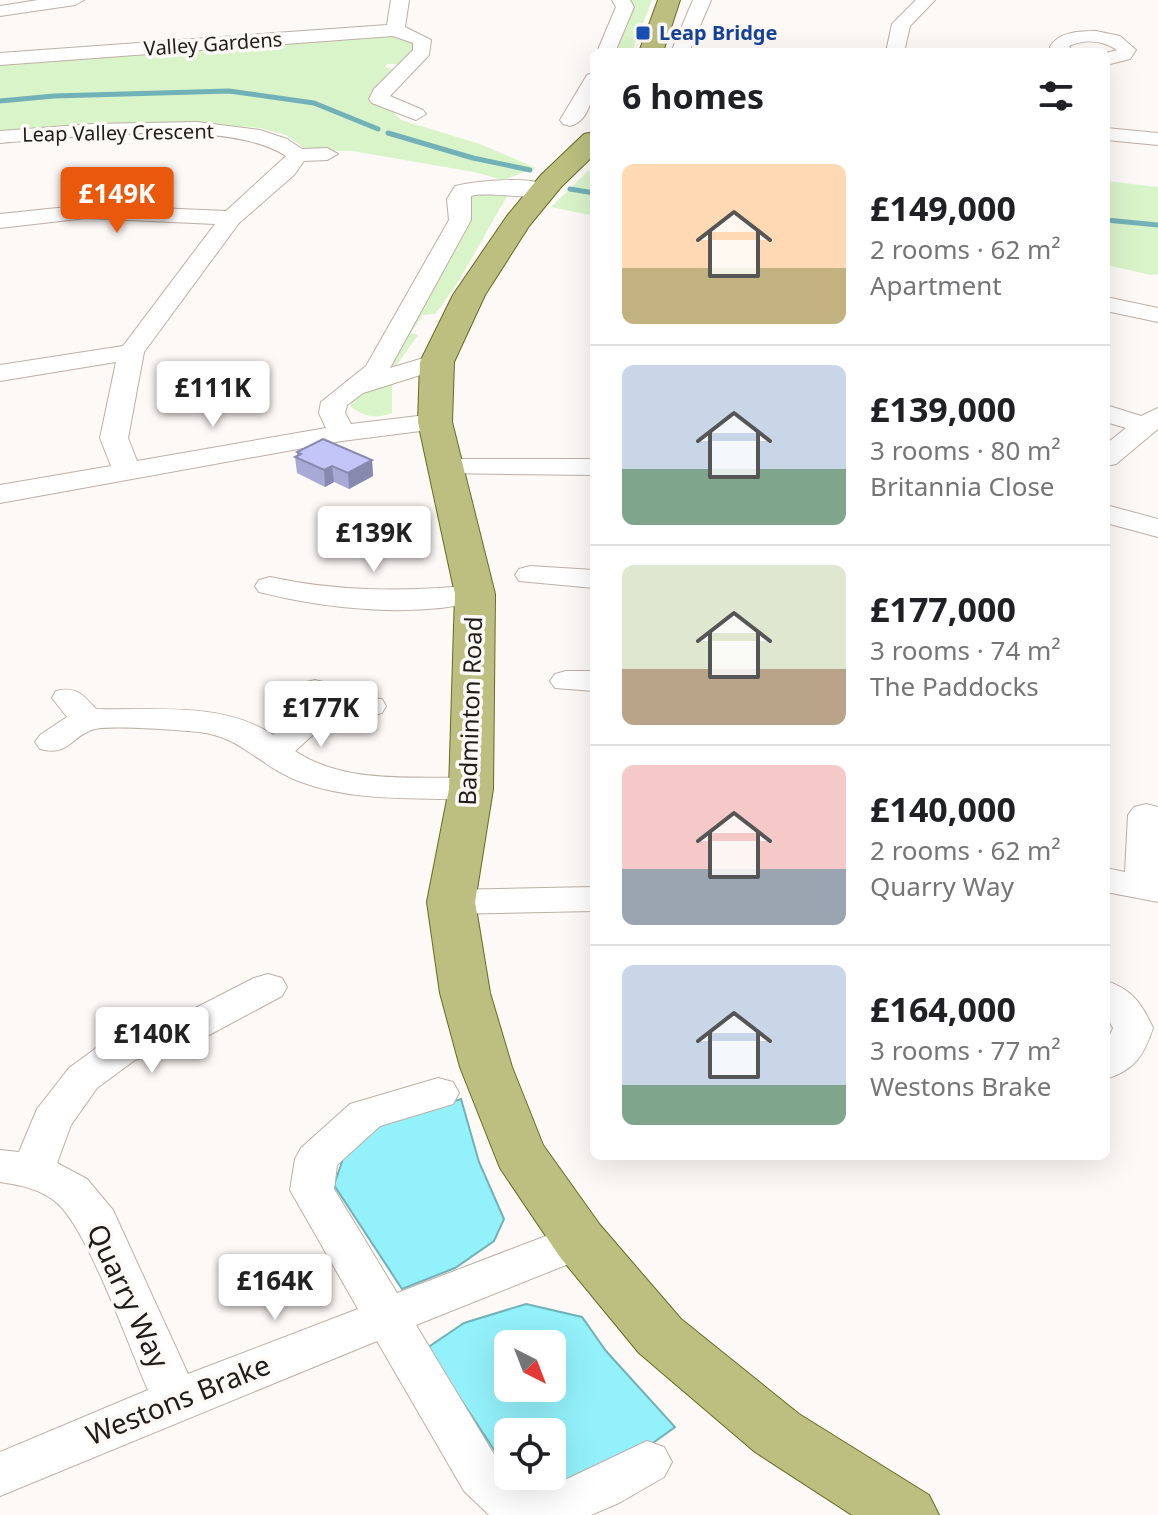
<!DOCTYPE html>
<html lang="en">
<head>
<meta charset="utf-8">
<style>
  :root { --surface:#fff; --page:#f6f6f6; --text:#202124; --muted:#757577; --line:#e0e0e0; --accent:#ea580c }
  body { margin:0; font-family:"Noto Sans",sans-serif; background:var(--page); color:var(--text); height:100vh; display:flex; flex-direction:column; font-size:30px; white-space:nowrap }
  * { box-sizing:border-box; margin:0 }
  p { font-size:26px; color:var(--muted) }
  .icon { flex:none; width:44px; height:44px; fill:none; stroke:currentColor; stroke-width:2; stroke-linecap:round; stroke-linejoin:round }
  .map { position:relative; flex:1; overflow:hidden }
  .panel { position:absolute; left:590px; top:48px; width:520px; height:1112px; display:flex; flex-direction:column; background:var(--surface); border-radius:12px; box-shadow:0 8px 32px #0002 }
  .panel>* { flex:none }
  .needle { width:52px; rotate:138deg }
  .tools { position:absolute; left:494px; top:1330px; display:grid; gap:16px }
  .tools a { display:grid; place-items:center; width:72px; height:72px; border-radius:12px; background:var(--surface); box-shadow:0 8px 32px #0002; font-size:40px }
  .price { position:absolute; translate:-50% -68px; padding:0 18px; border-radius:8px; background:#fff; color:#222; font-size:26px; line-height:52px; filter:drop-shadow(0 2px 4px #0008) }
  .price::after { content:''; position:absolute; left:50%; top:48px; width:24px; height:18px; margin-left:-12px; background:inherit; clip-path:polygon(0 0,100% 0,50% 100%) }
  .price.current { background:var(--accent); color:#fff }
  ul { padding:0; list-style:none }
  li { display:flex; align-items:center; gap:24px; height:200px; padding:0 32px }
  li+li { border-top:2px solid var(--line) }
  li span { display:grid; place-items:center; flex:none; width:224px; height:160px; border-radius:12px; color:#555 }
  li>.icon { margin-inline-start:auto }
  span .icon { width:96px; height:96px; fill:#fffc; stroke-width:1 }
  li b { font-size:34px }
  h2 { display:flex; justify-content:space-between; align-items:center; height:96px; padding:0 32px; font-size:34px }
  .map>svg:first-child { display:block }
  .green { fill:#daf4ca }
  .water { fill:#93f1fb; stroke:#71b1b7; stroke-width:2; fill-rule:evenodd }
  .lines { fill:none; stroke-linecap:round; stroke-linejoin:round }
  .stream { stroke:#71b1b7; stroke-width:5 }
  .street-casing { stroke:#beafa6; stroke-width:2 }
  .primary-casing { stroke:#696a24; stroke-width:2 }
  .street { fill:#fff; fill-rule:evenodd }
  .primary { fill:#bcbf7f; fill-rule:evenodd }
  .wall { fill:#a8a9d5 }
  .shaded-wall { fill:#8889ae }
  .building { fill:#c3c4f8; stroke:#8889ae; stroke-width:2 }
  .transit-dot { fill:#1a4fb4; stroke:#fdf9f7; stroke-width:3 }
  .labels { text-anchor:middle; stroke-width:7; stroke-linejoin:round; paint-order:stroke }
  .far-transit-label { font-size:20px; font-weight:bold; fill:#164399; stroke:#fdf9f7; text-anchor:start }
  .far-street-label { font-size:20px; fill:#221c19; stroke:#fdf9f7 }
  .street-label { font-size:24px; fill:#221c19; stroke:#fdf9f7 }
  .near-street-label { font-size:28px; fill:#221c19; stroke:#fdf9f7 }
</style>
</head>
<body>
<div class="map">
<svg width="1158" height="1515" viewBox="0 0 1158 1515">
  <rect width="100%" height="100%" fill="#fdf9f7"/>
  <g class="green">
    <path d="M 625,0 L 652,0 L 632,52 L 609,52 Z"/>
    <path d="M 390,35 L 413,40 L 417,50 L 400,64 L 387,64 L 385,67 L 398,71 L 374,93 L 401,120 L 480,144 L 536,168 L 503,180 L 474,172 L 352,151 L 307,150 L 286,135 L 260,128 L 202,123 L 0,133 L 0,62 Z"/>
    <path d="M 588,171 L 594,171 L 594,216 L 551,207 Z"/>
    <path d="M 1106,181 L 1158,187 L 1158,274 L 1151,275 L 1106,265 Z"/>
    <path d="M 499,190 L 508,195 C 483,235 464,278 435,314 L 423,315 L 411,333 L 418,335 L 396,366 L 385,371 L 469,195 Z"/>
    <path d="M 392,383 L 392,413 C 377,419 364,417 351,407 L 351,400 L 362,392 Z"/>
  </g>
  <g class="water">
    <path d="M 461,1099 L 479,1162 L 504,1219 L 494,1241 L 455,1268 L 402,1289 L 334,1185 L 346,1150 L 381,1123 Z"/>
    <path d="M 526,1304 L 582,1317 L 606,1351 L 675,1427 L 596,1484 L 519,1488 L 511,1476 L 552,1476 L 552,1432 L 508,1432 L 508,1471 L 427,1348 L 464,1323 ZM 508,1344 L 552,1344 L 552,1388 L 508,1388 Z"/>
  </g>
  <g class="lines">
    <g class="stream">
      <path d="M 0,101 L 54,96 L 229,91 L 314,103 L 378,129"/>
      <path d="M 388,133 L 473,158 L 530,170"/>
      <path d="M 570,189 L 594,193"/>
      <path d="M 1106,220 L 1158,225"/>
    </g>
    <defs>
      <g id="street">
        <path d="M 38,0 L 84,0 L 75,5 L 0,16 L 0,6 Z"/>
        <path d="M 391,0 L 409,0 L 405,27 L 431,40 L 429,55 L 390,96 L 423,110 L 426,114 L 416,120 L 372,103 L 369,99 L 374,89 L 413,50 L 413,43 L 393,36 L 0,65 L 0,53 L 387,25 Z"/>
        <path d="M 612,0 L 630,0 L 634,7 L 615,52 L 597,52 L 616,7 Z"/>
        <path d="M 693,0 L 711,0 L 689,52 L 671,52 Z"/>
        <path d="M 916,0 L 935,0 L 910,26 L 904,52 L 886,52 L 892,24 Z"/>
        <path d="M 1096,31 L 1120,36 L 1136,50 L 1130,59 L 1106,65 L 1106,53 L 1117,50 C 1102,40 1085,39 1069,46 L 1073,52 L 1053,52 L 1050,47 C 1058,32 1079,31 1096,31 Z"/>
        <path d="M 594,73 C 594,91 591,121 570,126 L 563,124 L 560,120 L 587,75 Z"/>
        <path d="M 197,122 L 260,130 L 287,139 L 302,149 L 327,148 L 338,154 L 327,160 L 304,161 L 294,175 L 239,223 L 144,352 L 128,438 L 137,461 L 326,428 L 319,413 L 321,402 L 366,366 L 449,220 L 447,199 L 455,186 C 475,181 542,174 555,190 C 543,204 492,190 471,196 L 471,220 L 390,368 L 437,354 L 446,357 L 450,362 L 446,367 L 363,393 L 347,405 L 345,413 L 351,424 L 435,414 L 444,416 L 448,422 L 444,428 L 342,441 L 0,503 L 0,485 L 111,466 L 100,438 L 116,362 L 0,381 L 0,365 L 123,346 L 215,224 L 86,218 L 0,228 L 0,214 L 86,205 L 226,211 L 286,156 C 227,117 71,138 0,143 L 0,131 L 93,124 Z"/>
        <path d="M 1106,128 L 1158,133 L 1158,145 L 1106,140 Z"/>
        <path d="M 1106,297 L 1158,308 L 1158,322 L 1106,311 Z"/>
        <path d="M 1106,405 L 1141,416 L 1158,408 L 1158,429 L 1116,464 L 1106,466 L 1106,444 L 1126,428 L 1106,422 Z"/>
        <path d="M 448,459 L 594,459 L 594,475 L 438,473 L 434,467 L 438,461 Z"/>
        <path d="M 1106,505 L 1158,519 L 1158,537 L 1106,523 Z"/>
        <path d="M 530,566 L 594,570 L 594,588 L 519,581 L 515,575 L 519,569 Z"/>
        <path d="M 270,577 C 339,592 405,592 475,585 L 486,588 L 490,594 L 486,600 C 414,618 331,610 259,592 L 255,586 L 259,580 Z"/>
        <path d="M 566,671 L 594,671 L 594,691 L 555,688 L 550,681 L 555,674 Z"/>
        <path d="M 315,680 L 327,683 L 337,695 L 382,699 L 386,706 L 382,713 L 370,716 L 336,714 L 295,751 C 346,785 413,776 471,778 L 483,781 L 488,789 L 483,797 L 471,800 C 415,797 355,802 301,782 C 263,769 241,736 199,732 C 178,730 112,725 95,729 C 71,735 70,757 40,749 L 35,742 L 40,735 L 67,717 L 52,698 L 56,691 C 77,686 83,695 96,709 C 155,711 222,701 273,735 L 309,703 L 299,690 L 303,683 Z"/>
        <path d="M 1146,804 L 1158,807 L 1158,902 L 1106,892 L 1106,868 L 1125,872 L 1128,815 L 1134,807 Z"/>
        <path d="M 594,887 L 594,911 L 451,914 L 438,911 L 432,902 L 438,893 L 451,890 Z"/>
        <path d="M 268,974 L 282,978 L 287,987 L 282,996 L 198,1041 L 135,1060 L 97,1088 L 71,1125 L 57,1163 L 87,1179 L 113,1210 L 188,1374 L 358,1309 L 290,1190 L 295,1159 L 301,1148 L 350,1104 L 438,1078 L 453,1082 L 459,1093 L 453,1104 L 380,1126 L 337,1165 L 334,1189 L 397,1293 L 564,1229 L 580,1224 L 596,1229 L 602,1241 L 596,1253 L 416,1325 L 498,1461 L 508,1470 L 508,1476 L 532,1484 L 567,1479 L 647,1441 L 664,1447 L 672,1462 L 664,1477 L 619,1503 L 591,1515 L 489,1515 L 464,1491 L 377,1341 L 0,1496 L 0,1452 L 148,1390 C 129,1347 88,1230 57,1203 C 41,1189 20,1185 0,1182 L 0,1150 L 19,1152 L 37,1109 L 69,1068 L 107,1040 L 170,1021 L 254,978 Z"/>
        <path d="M 1106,981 C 1132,989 1142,1004 1153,1028 C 1144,1055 1135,1070 1106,1079 L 1106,1044 L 1113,1028 L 1106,1015 Z"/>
      </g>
      <g id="primary">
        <path d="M 658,0 L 680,0 L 663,52 L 639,52 Z"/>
        <path d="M 594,132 L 594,155 L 561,187 L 529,226 L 485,295 L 454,362 L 452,422 L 495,594 L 493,789 L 475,902 L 490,993 L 512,1067 L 543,1145 L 600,1225 L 681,1319 L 799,1414 L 929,1495 L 939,1515 L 852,1515 L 755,1452 L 639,1353 L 560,1257 L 500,1168 L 460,1067 L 440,993 L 427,902 L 449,789 L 455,594 L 418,422 L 420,362 L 453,295 L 507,216 L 541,175 L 584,134 Z"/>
      </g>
    </defs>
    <use href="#street" class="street-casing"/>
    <use href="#primary" class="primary-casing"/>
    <use href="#street" class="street"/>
    <use href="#primary" class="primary"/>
  </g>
  <path class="wall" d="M 297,452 L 372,460 L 373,476 L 349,489 L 334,482 L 325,487 L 297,473 L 295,457 L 297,456 Z"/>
  <g class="shaded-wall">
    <path d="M 372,460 L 373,476 L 349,489 L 348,473 Z"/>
    <path d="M 332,466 L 334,482 L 325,487 L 324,470 Z"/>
  </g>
  <path class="building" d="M 323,439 L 372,460 L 348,473 L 332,466 L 324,470 L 295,457 L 301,454 L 297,452 Z"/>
  <rect class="transit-dot" x="635" y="25" width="16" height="16" rx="4"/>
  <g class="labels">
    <g class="far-transit-label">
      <text x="659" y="40">Leap Bridge</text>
    </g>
    <g class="far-street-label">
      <text transform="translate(213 44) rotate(-4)" y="7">Valley Gardens</text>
      <text transform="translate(118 133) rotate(-1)" y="7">Leap Valley Crescent</text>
    </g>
    <g class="street-label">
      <text transform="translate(471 711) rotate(-88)" y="8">Badminton Road</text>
    </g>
    <g class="near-street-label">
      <text transform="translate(128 1296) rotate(65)" y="10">Quarry Way</text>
      <text transform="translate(178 1400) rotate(-22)" y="10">Westons Brake</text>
    </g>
  </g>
</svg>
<div class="tools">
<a><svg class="needle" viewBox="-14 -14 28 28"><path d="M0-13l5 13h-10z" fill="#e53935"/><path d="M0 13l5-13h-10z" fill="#757577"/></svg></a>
<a><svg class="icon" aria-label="locate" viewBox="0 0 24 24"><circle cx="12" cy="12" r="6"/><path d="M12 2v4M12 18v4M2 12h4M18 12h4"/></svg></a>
</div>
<b class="price current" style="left:117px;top:235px">£149K</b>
<b class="price" style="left:213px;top:429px">£111K</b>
<b class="price" style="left:374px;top:574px">£139K</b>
<b class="price" style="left:321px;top:749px">£177K</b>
<b class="price" style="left:152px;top:1075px">£140K</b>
<b class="price" style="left:275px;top:1322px">£164K</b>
<section class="panel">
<h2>6 homes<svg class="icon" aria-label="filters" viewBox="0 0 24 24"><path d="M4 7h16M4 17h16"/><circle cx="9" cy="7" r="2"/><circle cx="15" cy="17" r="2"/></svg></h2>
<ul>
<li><span style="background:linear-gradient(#ffd9b3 65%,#c2b280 0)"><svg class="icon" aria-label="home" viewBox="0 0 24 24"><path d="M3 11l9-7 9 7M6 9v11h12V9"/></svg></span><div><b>£149,000</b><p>2 rooms · 62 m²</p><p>Apartment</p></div></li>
<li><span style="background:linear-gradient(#c9d6e8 65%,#7fa58c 0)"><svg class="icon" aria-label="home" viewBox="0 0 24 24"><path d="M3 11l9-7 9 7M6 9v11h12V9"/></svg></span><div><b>£139,000</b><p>3 rooms · 80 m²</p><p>Britannia Close</p></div></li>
<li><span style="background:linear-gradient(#dfe7d0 65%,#b9a48a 0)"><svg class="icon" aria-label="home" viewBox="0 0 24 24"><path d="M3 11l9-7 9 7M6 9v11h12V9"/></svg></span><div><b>£177,000</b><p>3 rooms · 74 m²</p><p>The Paddocks</p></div></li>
<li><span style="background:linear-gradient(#f6c9c9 65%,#9aa5b1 0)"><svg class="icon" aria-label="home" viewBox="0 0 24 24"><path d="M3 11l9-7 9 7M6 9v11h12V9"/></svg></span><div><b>£140,000</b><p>2 rooms · 62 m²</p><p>Quarry Way</p></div></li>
<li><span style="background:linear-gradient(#c9d6e8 75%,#7fa58c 0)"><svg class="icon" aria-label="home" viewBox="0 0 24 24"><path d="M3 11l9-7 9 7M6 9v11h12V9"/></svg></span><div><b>£164,000</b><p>3 rooms · 77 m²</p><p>Westons Brake</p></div></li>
</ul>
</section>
</div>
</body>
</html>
